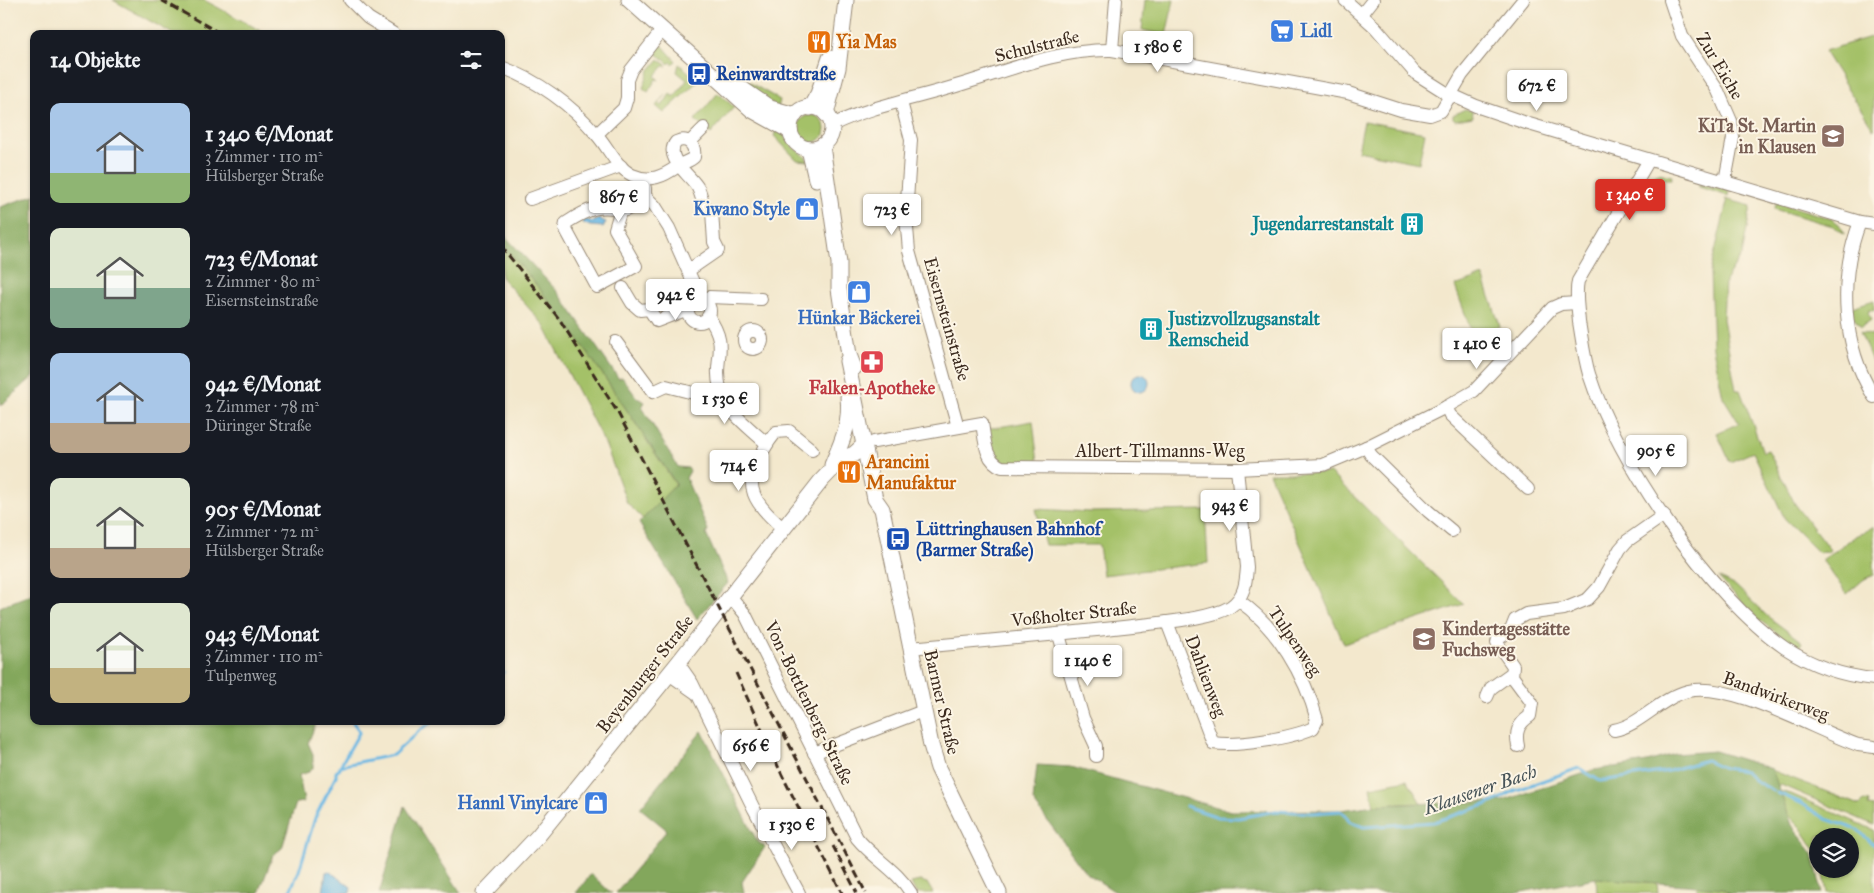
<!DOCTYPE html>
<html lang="de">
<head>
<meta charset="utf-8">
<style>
  :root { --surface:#171b24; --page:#242831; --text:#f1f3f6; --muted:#9ea1a6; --accent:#d93025 }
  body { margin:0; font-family:"IM FELL Great Primer",serif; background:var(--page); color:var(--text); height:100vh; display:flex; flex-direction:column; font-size:19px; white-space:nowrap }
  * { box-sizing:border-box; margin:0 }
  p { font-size:16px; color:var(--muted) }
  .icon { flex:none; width:28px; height:28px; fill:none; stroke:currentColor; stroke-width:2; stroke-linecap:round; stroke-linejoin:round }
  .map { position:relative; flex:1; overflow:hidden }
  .drawer { position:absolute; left:30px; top:30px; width:475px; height:695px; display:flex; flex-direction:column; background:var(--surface); border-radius:10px; box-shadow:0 1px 4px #0004 }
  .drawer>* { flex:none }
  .buttons { position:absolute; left:1809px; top:828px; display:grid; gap:10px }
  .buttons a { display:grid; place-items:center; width:50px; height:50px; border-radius:50%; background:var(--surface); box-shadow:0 1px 4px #0004; font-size:25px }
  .price { position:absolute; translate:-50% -42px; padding:0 11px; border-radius:5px; background:#fff; color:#222; font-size:16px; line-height:32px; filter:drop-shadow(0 1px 2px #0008) }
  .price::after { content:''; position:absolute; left:50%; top:30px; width:15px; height:11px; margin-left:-8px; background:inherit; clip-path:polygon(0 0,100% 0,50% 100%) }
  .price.on { background:var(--accent); color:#fff }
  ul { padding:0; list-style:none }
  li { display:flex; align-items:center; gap:15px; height:125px; padding:0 20px }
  li span { display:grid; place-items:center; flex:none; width:140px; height:100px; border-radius:10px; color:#555 }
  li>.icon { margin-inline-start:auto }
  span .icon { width:60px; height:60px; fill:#fffc; stroke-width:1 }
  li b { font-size:21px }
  h2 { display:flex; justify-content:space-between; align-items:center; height:60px; padding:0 20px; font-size:21px }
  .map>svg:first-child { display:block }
  .green { fill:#a4c168; stroke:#707643 }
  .forest { fill:#83a75c; stroke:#5f683d }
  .water { fill:#6ab8e4; stroke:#527181 }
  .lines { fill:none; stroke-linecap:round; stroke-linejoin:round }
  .stream { stroke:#6ab8e4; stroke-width:3 }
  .minor-casing { stroke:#978976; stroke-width:14 }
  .major-casing { stroke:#978976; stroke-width:17 }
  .minor { stroke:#fff; stroke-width:12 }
  .major { stroke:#fff; stroke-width:15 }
  .rail { stroke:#3b2a1e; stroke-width:3; stroke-dasharray:8 4; stroke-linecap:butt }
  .labels { text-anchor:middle; stroke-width:4; stroke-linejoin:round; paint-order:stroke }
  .shop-label { font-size:18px; font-weight:bold; fill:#366cbe; stroke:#fcf5e5; text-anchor:end }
  .food-label { font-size:18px; font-weight:bold; fill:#c56008; stroke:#fcf5e5; text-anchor:start }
  .street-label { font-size:18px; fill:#3b2a1e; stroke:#fcf5e5 }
  .transit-label { font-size:18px; font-weight:bold; fill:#164399; stroke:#fcf5e5; text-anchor:start }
  .education-label { font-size:18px; font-weight:bold; fill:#785e54; stroke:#fcf5e5; text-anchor:end }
  .culture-label { font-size:18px; font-weight:bold; fill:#0d838f; stroke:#fcf5e5; text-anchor:end }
  .health-label { font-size:18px; font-weight:bold; fill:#be3a42; stroke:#fcf5e5 }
  .water-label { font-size:19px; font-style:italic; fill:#495559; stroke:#fcf5e5 }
</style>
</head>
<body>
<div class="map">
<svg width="1874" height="893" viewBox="0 0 1874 893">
  <rect width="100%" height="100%" fill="#fcf5e5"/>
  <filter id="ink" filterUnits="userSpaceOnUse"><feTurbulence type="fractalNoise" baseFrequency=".02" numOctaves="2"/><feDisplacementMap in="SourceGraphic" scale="10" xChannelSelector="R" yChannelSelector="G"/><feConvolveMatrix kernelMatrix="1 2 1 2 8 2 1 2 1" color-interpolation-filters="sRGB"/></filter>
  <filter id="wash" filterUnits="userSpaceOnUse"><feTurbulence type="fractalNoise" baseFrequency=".0096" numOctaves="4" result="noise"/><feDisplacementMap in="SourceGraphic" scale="20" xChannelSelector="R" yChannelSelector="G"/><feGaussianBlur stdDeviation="1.12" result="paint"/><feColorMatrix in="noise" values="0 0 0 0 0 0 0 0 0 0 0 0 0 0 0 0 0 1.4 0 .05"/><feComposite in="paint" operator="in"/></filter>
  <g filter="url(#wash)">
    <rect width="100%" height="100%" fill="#f3e8cd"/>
    <g class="green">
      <path d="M 113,0 L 204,0 L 267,34 L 173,34 Z"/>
      <path d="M 1145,0 L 1174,0 L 1166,35 L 1142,30 Z"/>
      <path d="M 1874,36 L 1874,130 L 1824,51 Z"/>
      <path d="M 661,44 L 676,61 L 673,64 L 671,62 L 669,64 L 654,51 Z"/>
      <path d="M 659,59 L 667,66 L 664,66 L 655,76 L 659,80 L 656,79 L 648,92 L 643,88 L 649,71 Z"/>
      <path d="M 679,64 L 692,75 L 694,73 L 700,79 L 664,113 L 656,106 L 666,94 L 659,104 L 662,106 L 670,94 L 674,97 L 687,80 L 677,72 Z"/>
      <path d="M 747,81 L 780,100 L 778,108 L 746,85 Z"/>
      <path d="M 718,93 L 734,107 L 711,134 L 695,120 Z"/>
      <path d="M 1465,109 L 1472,111 L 1473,117 L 1455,120 L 1453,118 L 1453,115 Z"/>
      <circle cx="811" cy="129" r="14"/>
      <path d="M 1364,121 L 1425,133 L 1419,163 L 1358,151 Z"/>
      <path d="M 777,127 C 784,133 787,141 793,147 C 799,152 804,154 809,161 L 797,160 L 774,136 Z"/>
      <path d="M 1659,173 L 1672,176 L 1671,179 L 1660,179 L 1647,190 L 1642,186 L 1648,178 Z"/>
      <path d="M 1699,185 L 1729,190 L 1728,196 L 1699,187 Z"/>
      <path d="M 1725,199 L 1751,206 L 1742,255 L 1725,281 L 1723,319 L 1736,390 L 1740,390 L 1763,452 L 1768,450 L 1795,504 L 1830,550 L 1828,552 L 1823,551 L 1819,553 L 1785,519 L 1753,452 L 1730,462 L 1717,433 L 1739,423 L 1723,397 L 1713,348 L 1710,272 L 1727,202 Z"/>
      <path d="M 1777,202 L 1832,219 L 1839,224 L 1845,234 L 1833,226 L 1774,209 Z"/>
      <path d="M 501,244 C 569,318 621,402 676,485 L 643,519 L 627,503 L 606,446 L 543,324 L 501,277 Z"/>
      <path d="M 1483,276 L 1500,326 L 1473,336 L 1455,286 Z"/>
      <path d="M 1874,300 L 1874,311 L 1869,310 L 1868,315 L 1871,320 L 1861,327 L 1852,316 L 1852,307 Z"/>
      <path d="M 1860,332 L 1870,335 L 1874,332 L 1874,366 Z"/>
      <path d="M 1033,421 L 1038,463 L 1003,463 L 992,451 L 987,429 Z"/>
      <path d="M 1269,473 L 1330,473 L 1464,604 L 1344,644 Z"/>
      <path d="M 1036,509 L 1092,512 L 1205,510 L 1208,563 L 1103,575 L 1099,545 L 1045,545 Z"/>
      <path d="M 1874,526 L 1874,575 L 1863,580 L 1847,594 L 1822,560 L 1857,535 L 1863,533 Z"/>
      <path d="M 1718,577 L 1736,586 L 1767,616 L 1802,642 L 1798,649 L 1758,619 Z"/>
      <path d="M 1759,765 L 1860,805 L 1864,801 L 1869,802 L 1868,806 L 1874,807 L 1874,825 L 1781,785 L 1778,786 Z"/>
      <path d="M 1407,780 L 1421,803 L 1374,805 L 1370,787 Z"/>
      <path d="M 1779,791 L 1791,794 L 1874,830 L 1874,893 L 1827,893 L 1823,869 L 1850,869 L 1850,836 L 1818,836 L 1817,853 L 1801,828 L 1784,810 Z"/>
      <path d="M 1596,878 L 1657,883 L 1658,893 L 1597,893 Z"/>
      <path d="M 920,881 L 927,883 L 933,893 L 916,893 L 911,883 Z"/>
      <path d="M 1697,886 L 1722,888 L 1730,893 L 1697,893 Z"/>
    </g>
    <g class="forest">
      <path d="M 34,195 L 34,376 L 0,406 L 0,207 Z"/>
      <path d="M 501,232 L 558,292 L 619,379 L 622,377 L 637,398 L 645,402 L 642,407 L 678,467 L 688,468 L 690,471 L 686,478 L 708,530 L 706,534 L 728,583 L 697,619 L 639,523 L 676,484 C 621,402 569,318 501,244 Z"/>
      <path d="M 34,593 L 34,721 L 317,721 L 308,743 L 313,754 L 313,768 L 309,772 L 299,775 L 304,802 L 296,803 L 282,848 L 273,855 L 259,893 L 0,893 L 0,607 Z"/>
      <path d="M 702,731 L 757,841 L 765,847 L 742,882 L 744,893 L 616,893 L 667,830 L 640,808 Z"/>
      <path d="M 1715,751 L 1772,769 L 1792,825 L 1813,854 L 1822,893 L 1730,893 L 1722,888 L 1596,878 L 1516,893 L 1117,893 L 1086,873 L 1033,801 L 1037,765 L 1071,767 L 1231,811 L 1342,810 L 1374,805 L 1503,801 L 1594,770 L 1647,762 L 1675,754 Z"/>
      <path d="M 405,806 L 461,893 L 379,893 Z"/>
      <path d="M 591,874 L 611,893 L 612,893 L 576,893 Z"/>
    </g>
    <g class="water">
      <path d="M 584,219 L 593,222 L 599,219 L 606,222 L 603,227 L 590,226 L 583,223 Z"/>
      <circle cx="1140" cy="383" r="9"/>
      <path d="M 329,871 L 351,887 L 350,893 L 323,893 L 326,872 Z"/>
    </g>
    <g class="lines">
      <g class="stream">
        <path d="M 501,674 L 504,672"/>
        <path d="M 340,766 L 393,755 L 420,730 L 434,721"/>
        <path d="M 1778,793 L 1801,803 L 1826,819 L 1858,830 L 1874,845"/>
        <path d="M 1186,806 L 1218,817 L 1238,818 L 1276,811 L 1312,813 L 1340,811 L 1346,815 L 1349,821 L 1364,827 L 1434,822 L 1494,802 L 1514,791 L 1579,768 L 1600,781 L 1669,771 L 1706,760 L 1724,768 L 1745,771 L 1754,780 L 1774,791"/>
        <path d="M 289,893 L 299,871 L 315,818 L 336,776 L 336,772 L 340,769 L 340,766 L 359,733 L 358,729 L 352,721"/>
      </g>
    </g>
  </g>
  <g filter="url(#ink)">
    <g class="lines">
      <defs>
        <g id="minor">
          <path d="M 350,0 L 368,18 L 394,34"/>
          <path d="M 1345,0 L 1375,27 L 1415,73 L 1445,92 L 1476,106 L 1529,124 L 1860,222 L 1874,224"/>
          <path d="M 1670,0 L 1682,36 L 1718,91 L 1731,121 L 1733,138 L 1725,181"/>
          <path d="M 1362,14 L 1373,0"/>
          <path d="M 1112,50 L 1116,0"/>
          <path d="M 501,67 C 537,80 572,105 597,135 C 608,147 616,167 632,175 C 650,183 664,176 678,166 C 683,162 689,162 694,157 C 696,144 687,137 676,142 C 663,158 691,175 698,188 C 701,194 702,201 705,207 L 712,211 L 714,242 L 718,250 L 689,270"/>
          <path d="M 901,102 L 911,140 L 906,216 L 909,251 L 958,427"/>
          <path d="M 832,125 C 871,106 914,99 956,86 C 1007,71 1058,49 1112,50 L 1348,93 L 1401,110 L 1430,115 L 1441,111 L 1462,75 L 1523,0"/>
          <path d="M 597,134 L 624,108 L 627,98 L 627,80 L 631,70 L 663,29"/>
          <path d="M 690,142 L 704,128"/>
          <path d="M 1649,160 L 1578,281 C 1575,294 1578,308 1579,322 C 1582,339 1584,357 1589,374 C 1616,460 1710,597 1785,648 C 1811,665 1843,676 1874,679"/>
          <path d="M 645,188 L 645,196 L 655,206 L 669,228 L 701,300"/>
          <path d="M 530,199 L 621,166"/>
          <path d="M 621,209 L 615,229 L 636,266 L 597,287 L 565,228 L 566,223 C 589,208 599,204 626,210 L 640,202 L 645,196"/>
          <path d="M 1860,222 C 1838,279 1842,345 1874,397"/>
          <path d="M 623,288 L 632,303 L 640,310 L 649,309 L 657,321 L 688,309"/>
          <circle cx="699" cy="311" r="11"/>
          <path d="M 702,301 L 709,297 L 761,299"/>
          <path d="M 708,316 C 731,348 712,359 720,388 C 726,412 749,427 767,444"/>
          <circle cx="753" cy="340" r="9"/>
          <path d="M 616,342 L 653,392 L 666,386 L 725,401"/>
          <path d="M 1446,407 L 1450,415 L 1528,489"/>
          <path d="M 874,442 L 982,423 C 985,439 984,460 1002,467 L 1237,469 L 1323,465 L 1366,447 L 1446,407 L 1474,391 L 1552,308 L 1561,304 L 1577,303"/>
          <path d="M 1366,447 L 1371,455 L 1428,511 L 1452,531"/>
          <path d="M 783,528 C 755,505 740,485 763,451 C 767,444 771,438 776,432 L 789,431 L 812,450"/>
          <path d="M 731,597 L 745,614 L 857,838 C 874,859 897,870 911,893"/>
          <path d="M 1167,622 L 1213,743 C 1236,747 1292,738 1313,728 L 1317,720 C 1305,675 1277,627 1238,600"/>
          <path d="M 1059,635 L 1083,718 L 1096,746 L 1096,756"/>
          <path d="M 910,648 C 987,641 1064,634 1141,625 C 1164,622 1210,619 1230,607 C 1245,597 1246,582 1247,567 L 1237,469"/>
          <path d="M 678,663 L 692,683 L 754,809 L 799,893"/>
          <path d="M 669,674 L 696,693"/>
          <path d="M 1487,697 L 1491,688 L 1512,673"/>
          <path d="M 1614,730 C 1641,725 1660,698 1688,691 C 1731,681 1815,730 1858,745 L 1874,747"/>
          <path d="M 1518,746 C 1515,732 1518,724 1530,716 L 1532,703 L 1512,676 L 1513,666 L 1497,643 L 1498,639 L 1511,630 L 1515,620 L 1526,614 L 1564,609 L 1588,599 L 1599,587 L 1620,549 L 1627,541 L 1664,515"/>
          <path d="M 814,753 L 923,711"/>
        </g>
        <g id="major">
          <path d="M 629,0 L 752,110 L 790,131"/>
          <path d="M 738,86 L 770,108 L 795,115"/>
          <circle cx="811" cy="128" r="21"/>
          <path d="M 810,108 L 818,94 L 830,58"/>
          <path d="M 826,114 L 838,68 L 846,0"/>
          <path d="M 822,146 L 839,263 L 839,289 L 849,355 L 854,368"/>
          <path d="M 809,149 L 816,179"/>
          <path d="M 847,361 L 875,499 L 882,509 L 931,745 L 938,768 L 999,893"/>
          <path d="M 832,465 C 842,442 851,423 848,397"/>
          <path d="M 484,893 L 538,836 L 678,663 L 821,481 L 842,459 L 854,454 L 865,444"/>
        </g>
      </defs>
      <use href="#minor" class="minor-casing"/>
      <use href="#major" class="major-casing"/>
      <use href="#minor" class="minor"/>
      <use href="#major" class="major"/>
      <g class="rail">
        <path d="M 161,0 L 221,34"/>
        <path d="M 501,246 L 560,320 L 618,413 L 866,893"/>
        <path d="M 736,673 L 782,775 L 842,893"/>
        <path d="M 798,821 L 806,841"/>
        <path d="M 833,846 L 857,893"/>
      </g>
    </g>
  </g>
  <defs>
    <symbol id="supermarket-square" viewBox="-11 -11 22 22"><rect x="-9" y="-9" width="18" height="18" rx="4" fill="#3f7fe0" stroke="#fcf5e5"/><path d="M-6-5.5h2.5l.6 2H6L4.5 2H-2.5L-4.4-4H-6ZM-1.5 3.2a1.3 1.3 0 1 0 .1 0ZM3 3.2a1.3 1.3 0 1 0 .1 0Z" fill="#fff"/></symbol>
    <symbol id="restaurant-square" viewBox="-11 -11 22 22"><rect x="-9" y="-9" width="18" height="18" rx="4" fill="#e8710a" stroke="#fcf5e5"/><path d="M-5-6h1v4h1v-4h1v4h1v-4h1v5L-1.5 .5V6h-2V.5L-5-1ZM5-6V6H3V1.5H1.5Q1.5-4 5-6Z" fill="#fff"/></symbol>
    <symbol id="bus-square" viewBox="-11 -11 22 22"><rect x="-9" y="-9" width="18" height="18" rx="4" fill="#1a4fb4" stroke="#fcf5e5"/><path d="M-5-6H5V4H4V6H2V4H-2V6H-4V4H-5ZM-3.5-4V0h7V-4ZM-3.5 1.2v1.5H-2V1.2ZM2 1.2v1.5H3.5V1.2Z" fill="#fff"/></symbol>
    <symbol id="school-square" viewBox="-11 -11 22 22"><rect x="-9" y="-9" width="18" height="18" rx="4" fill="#8d6e63" stroke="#fcf5e5"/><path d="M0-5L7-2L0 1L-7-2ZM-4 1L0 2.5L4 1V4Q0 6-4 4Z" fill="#fff"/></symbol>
    <symbol id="shop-square" viewBox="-11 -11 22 22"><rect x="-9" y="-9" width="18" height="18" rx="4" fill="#3f7fe0" stroke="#fcf5e5"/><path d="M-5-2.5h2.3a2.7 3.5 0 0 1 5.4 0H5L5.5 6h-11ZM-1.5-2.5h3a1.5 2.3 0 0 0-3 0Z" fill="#fff"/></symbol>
    <symbol id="building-square" viewBox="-11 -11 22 22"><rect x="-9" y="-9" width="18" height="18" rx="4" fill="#0f9aa8" stroke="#fcf5e5"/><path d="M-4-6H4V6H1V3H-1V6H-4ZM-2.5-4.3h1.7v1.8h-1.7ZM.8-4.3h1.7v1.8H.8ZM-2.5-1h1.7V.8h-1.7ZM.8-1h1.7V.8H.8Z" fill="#fff"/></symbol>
    <symbol id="pharmacy-square" viewBox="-11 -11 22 22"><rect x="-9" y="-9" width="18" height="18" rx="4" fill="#e0444e" stroke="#fcf5e5"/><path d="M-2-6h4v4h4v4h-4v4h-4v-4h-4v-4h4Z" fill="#fff"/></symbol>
  </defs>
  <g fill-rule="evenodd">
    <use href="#supermarket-square" x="1268" y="17" width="28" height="28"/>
    <use href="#restaurant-square" x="805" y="28" width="28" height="28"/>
    <use href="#bus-square" x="685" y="60" width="28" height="28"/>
    <use href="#school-square" x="1819" y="122" width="28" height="28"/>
    <use href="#shop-square" x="793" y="195" width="28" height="28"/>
    <use href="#building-square" x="1398" y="210" width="28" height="28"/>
    <use href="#shop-square" x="845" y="278" width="28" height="28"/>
    <use href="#building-square" x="1137" y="315" width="28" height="28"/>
    <use href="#pharmacy-square" x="858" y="348" width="28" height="28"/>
    <use href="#restaurant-square" x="835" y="458" width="28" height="28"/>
    <use href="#bus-square" x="884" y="525" width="28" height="28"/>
    <use href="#school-square" x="1410" y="625" width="28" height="28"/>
    <use href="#shop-square" x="582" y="789" width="28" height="28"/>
  </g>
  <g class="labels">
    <g class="shop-label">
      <text x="1300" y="37" text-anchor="start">Lidl</text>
      <text x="790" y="215">Kiwano Style</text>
      <text x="859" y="324" text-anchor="middle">Hünkar Bäckerei</text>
      <text x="578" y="809">Hannl Vinylcare</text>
    </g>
    <g class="food-label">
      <text x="836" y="48">Yia Mas</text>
      <text x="866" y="468">Arancini<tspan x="866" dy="21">Manufaktur</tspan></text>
    </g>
    <g class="street-label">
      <text transform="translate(1037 46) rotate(-14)" y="6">Schulstraße</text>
      <text transform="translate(1720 66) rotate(59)" y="6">Zur Eiche</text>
      <text transform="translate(947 319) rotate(74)" y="6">Eisernsteinstraße</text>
      <text x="1160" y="457">Albert-Tillmanns-Weg</text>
      <text transform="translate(1074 614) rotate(-6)" y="6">Voßholter Straße</text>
      <text transform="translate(1295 641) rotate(56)" y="6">Tulpenweg</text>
      <text transform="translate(645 674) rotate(-52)" y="6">Beyenburger Straße</text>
      <text transform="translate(1206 676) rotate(69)" y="6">Dahlienweg</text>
      <text transform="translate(1776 696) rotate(20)" y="6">Bandwirkerweg</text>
      <text transform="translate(942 702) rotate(77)" y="6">Barmer Straße</text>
      <text transform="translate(809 703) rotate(64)" y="6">Von-Bottlenberg-Straße</text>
    </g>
    <g class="transit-label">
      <text x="716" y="80">Reinwardtstraße</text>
      <text x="916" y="535">Lüttringhausen Bahnhof<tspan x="916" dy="21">(Barmer Straße)</tspan></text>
    </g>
    <g class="education-label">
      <text x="1816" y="132">KiTa St. Martin<tspan x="1816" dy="21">in Klausen</tspan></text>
      <text x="1442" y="635" text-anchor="start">Kindertagesstätte<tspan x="1442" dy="21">Fuchsweg</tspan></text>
    </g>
    <g class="culture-label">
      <text x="1394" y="230">Jugendarrestanstalt</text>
      <text x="1168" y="325" text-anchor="start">Justizvollzugsanstalt<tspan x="1168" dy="21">Remscheid</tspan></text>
    </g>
    <g class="health-label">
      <text x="872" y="394">Falken-Apotheke</text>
    </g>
    <g class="water-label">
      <text transform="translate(1480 789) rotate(-19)" y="7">Klausener Bach</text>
    </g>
  </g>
</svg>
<div class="buttons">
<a><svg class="icon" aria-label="layers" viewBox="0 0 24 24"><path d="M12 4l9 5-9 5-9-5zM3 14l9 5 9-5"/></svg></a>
</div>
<b class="price" style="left:1158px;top:73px">1 580 €</b>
<b class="price" style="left:1537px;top:112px">672 €</b>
<b class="price on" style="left:1630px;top:221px">1 340 €</b>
<b class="price" style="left:619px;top:223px">867 €</b>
<b class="price" style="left:892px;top:236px">723 €</b>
<b class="price" style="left:676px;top:321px">942 €</b>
<b class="price" style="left:1477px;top:370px">1 410 €</b>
<b class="price" style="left:725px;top:425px">1 530 €</b>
<b class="price" style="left:1656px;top:477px">905 €</b>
<b class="price" style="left:739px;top:492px">714 €</b>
<b class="price" style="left:1230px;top:532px">943 €</b>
<b class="price" style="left:1088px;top:687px">1 140 €</b>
<b class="price" style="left:751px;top:772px">656 €</b>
<b class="price" style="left:792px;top:851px">1 530 €</b>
<section class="drawer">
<h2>14 Objekte<svg class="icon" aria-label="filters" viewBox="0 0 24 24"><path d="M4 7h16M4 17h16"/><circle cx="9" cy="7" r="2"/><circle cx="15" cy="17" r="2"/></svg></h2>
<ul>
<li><span style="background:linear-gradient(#a9c7e8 70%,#8fb573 0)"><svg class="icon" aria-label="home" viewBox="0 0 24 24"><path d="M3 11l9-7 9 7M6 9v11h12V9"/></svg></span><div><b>1 340 €/Monat</b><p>3 Zimmer · 110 m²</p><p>Hülsberger Straße</p></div></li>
<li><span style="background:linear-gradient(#dfe7d0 60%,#7fa58c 0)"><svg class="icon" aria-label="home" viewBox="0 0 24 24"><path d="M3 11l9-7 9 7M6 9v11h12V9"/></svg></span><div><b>723 €/Monat</b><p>2 Zimmer · 80 m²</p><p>Eisernsteinstraße</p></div></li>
<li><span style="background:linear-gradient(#a9c7e8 70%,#b9a48a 0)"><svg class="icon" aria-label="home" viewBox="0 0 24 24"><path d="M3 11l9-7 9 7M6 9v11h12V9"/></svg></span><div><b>942 €/Monat</b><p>2 Zimmer · 78 m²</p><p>Düringer Straße</p></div></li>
<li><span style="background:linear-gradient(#dfe7d0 70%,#b9a48a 0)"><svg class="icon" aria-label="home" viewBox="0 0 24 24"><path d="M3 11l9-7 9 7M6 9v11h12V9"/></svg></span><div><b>905 €/Monat</b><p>2 Zimmer · 72 m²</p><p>Hülsberger Straße</p></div></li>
<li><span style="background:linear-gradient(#dfe7d0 65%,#c2b280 0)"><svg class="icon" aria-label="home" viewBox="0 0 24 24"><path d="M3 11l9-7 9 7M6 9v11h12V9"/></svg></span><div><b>943 €/Monat</b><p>3 Zimmer · 110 m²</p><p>Tulpenweg</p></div></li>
</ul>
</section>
</div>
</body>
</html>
